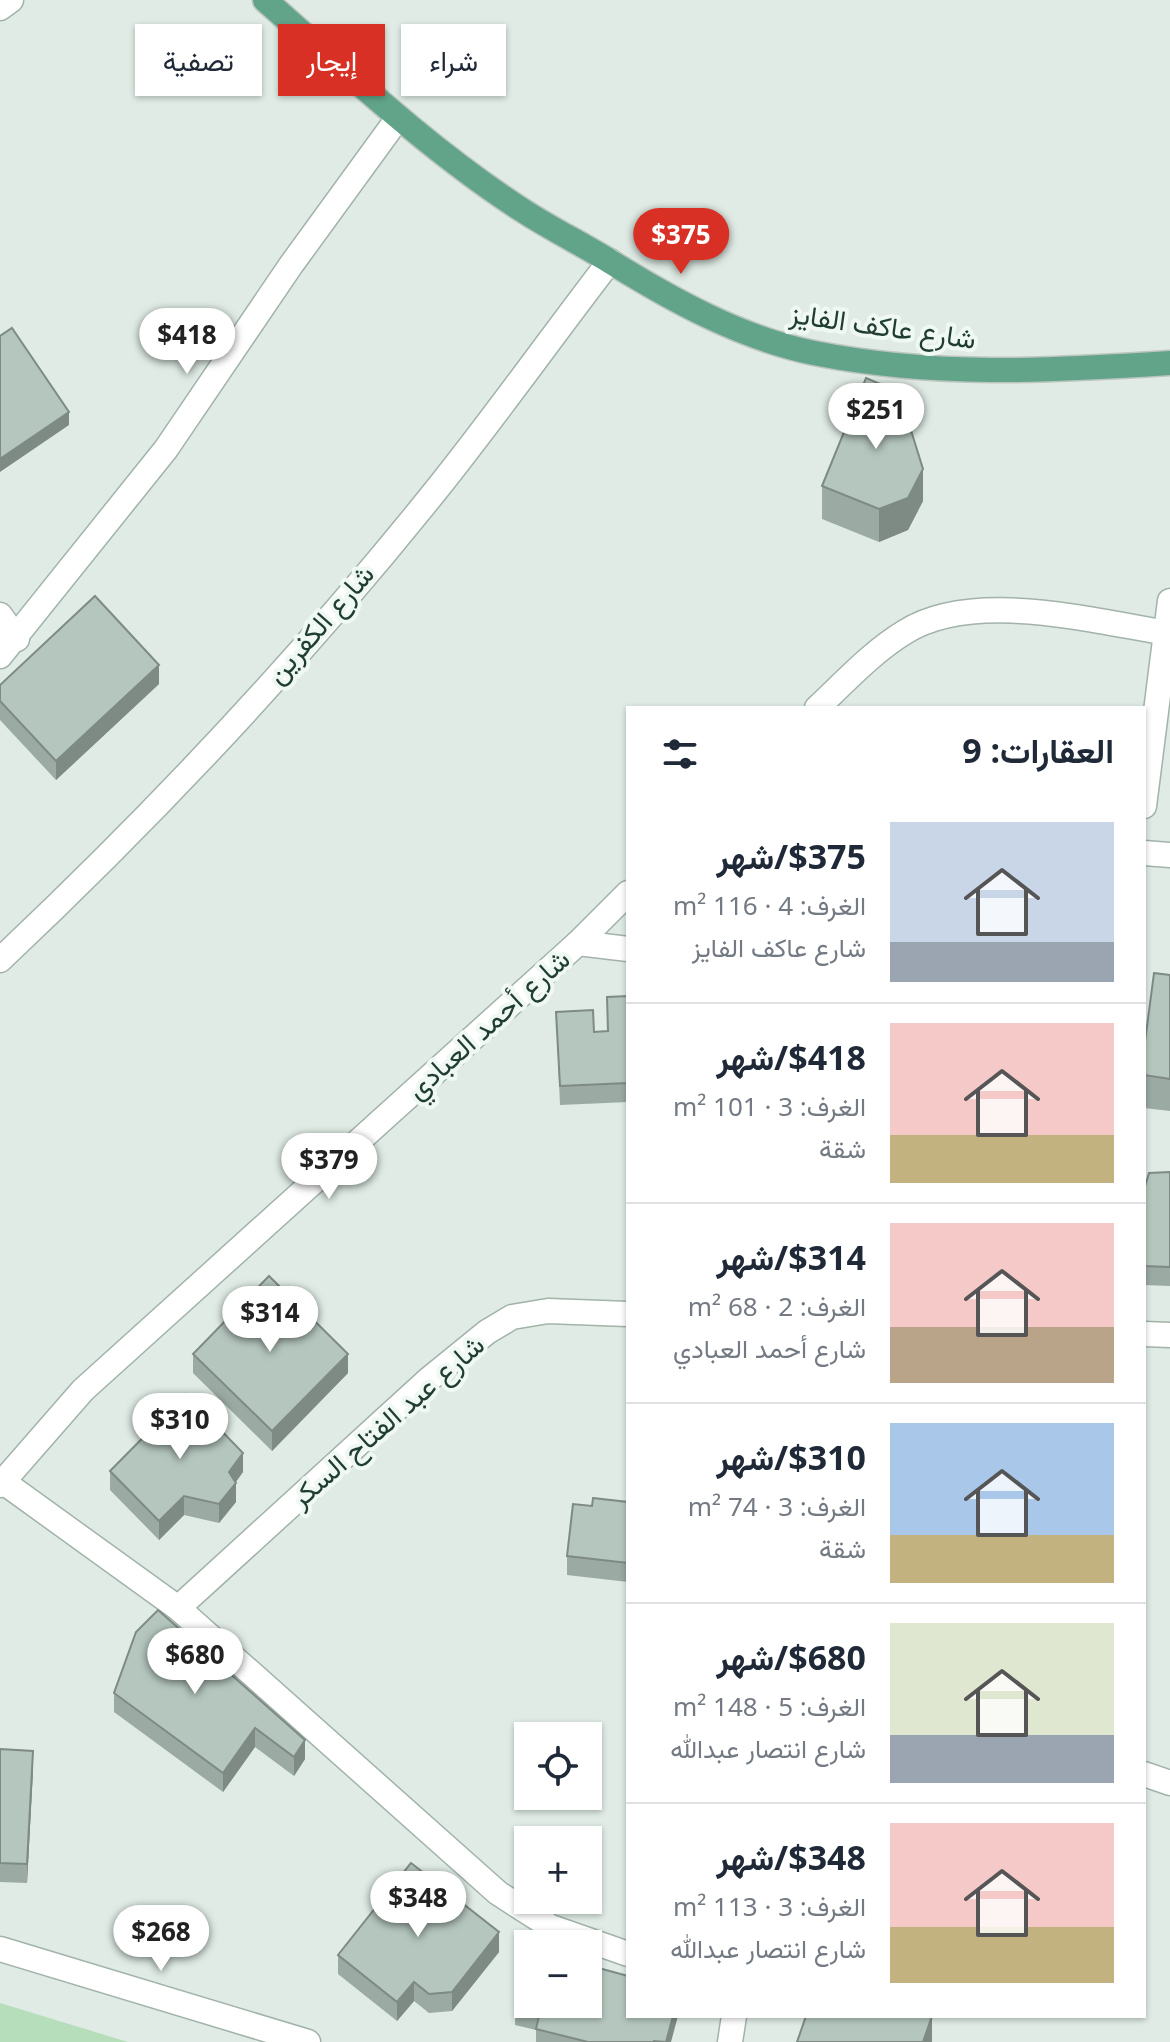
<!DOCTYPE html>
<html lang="ar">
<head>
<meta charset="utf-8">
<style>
  :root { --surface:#fff; --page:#f2f2f3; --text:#1f2937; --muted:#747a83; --line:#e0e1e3; --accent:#d93025 }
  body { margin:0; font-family:"Noto Sans",Vazirmatn,sans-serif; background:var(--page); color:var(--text); direction:rtl; height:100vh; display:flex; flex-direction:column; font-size:30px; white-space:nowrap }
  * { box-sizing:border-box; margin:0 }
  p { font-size:26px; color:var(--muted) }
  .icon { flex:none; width:44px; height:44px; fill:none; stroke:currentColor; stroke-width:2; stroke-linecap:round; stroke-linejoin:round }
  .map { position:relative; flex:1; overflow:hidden; direction:ltr }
  .drawer { position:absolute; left:626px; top:706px; width:520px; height:1312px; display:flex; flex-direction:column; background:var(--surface); border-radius:0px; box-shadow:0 2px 6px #0004; direction:rtl }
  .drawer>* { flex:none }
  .top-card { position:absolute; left:24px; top:24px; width:482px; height:72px; direction:rtl; display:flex; gap:16px }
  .buttons { position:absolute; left:514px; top:1722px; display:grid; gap:16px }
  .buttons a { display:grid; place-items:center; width:88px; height:88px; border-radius:0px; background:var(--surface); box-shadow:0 2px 6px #0004; font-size:40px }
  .price { position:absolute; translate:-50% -68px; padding:0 18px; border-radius:28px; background:#fff; color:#222; font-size:26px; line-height:52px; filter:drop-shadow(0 2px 4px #0008) }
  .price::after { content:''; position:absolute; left:50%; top:48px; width:24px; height:18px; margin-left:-12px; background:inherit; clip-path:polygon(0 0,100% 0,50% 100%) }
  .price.on { background:var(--accent); color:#fff }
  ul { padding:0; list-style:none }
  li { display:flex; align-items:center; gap:24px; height:200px; padding:0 32px }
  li+li { border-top:2px solid var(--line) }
  li span { display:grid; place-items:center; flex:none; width:224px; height:160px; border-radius:0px; color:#555 }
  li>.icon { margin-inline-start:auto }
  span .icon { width:96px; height:96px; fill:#fffc; stroke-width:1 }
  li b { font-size:34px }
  h2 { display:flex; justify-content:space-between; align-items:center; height:96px; padding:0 32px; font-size:34px }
  .tag { padding:0 28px; border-radius:0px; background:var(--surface); box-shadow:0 2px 6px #0004; font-size:28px; line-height:72px }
  .tag.on { background:var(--accent); color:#fff }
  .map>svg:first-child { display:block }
  .green { fill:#b6debb }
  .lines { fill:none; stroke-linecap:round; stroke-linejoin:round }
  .minor-casing { stroke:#a2b3aa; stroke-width:27 }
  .major-casing { stroke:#bcc5c1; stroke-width:27 }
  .minor { stroke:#fff; stroke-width:24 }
  .major { stroke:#61a489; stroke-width:24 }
  .wall { fill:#9baaa3 }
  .shaded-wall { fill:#7e8b84 }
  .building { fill:#b4c6bd; stroke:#7e8b84; stroke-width:2 }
  .labels { text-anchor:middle; stroke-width:8; stroke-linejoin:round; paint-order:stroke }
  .street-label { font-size:28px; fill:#1f3d30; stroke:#f0f8f3 }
</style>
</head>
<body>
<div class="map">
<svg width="1170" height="2042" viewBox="0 0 1170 2042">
  <rect width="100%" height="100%" fill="#dfebe4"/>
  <path class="green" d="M 0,2003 L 128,2042 L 0,2042 Z"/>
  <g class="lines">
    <defs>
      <g id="minor">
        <path d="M 0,8 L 11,0"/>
        <path d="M 0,615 L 17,639"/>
        <path d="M 0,656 L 166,449 L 291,265 L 398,118"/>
        <path d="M 817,708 C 845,682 872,652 905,632 C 973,589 1093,621 1168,633"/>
        <path d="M 1144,806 L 1170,601"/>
        <path d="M 1144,853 L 1170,855"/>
        <path d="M 578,943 L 628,949"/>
        <path d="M 0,960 C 157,812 307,652 441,484 C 499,411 553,335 610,261"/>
        <path d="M 1144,1334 L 1170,1335"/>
        <path d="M 2,1481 L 178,1608 L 498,1893 L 551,1927 L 628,1954"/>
        <path d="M 0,1485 L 83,1390 L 578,943 L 628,893"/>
        <path d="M 178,1608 L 428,1380 L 487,1332 L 512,1317 L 548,1311 L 628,1314"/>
        <path d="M 1144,1774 L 1170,1783"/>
        <path d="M 0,1949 L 308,2042"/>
        <path d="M 730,2042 L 734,2016"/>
      </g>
      <path id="major" d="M 265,0 C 348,73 429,150 522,210 C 551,229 582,244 611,262 C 674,301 741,338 814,353 C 934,377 1049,371 1170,363"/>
    </defs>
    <use href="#minor" class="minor-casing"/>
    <use href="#major" class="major-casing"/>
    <use href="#minor" class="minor"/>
    <use href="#major" class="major"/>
  </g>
  <g class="wall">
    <path d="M 822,486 L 923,501 L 908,530 L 879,542 L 822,519 Z"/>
    <path d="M 159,684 L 56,780 L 0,720 L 0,685 Z"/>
    <path d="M 1170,975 L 1170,1111 L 1144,1108 L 1144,1049 Z"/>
    <path d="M 628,996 L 628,1102 L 560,1105 L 556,1012 L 594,1032 L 607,1031 L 607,997 Z"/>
    <path d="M 1170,1172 L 1170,1286 L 1144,1285 L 1144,1190 Z"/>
    <path d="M 193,1354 L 348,1373 L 272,1451 L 193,1373 Z"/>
    <path d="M 110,1471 L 243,1472 L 236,1482 L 236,1502 L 219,1523 L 184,1515 L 159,1540 L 110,1490 Z"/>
    <path d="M 628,1502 L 628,1582 L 567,1575 L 567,1556 L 592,1506 Z"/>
    <path d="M 136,1632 L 305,1759 L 294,1776 L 255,1747 L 223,1792 L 114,1712 L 114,1693 Z"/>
    <path d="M 0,1749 L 33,1770 L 27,1883 L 0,1882 Z"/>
    <path d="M 499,1952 L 452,2011 L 429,2013 L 414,2001 L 397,2021 L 338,1974 L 338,1955 Z"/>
    <path d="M 515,2006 L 671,2042 L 536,2042 L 536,2030 L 515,2025 Z"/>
  </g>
  <g class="shaded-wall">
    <path d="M 69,412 L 69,425 L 0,472 L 0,459 Z"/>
    <path d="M 923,469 L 923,501 L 908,530 L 879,542 L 879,509 Z"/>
    <path d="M 159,665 L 159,684 L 56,780 L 56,761 Z"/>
    <path d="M 348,1354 L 348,1373 L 272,1451 L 272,1431 Z"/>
    <path d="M 243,1453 L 243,1472 L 229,1491 L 229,1472 Z"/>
    <path d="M 236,1483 L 236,1502 L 219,1523 L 219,1504 Z"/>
    <path d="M 184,1496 L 184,1515 L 159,1540 L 159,1521 Z"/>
    <path d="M 255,1728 L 255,1747 L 223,1792 L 223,1773 Z"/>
    <path d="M 305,1740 L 305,1759 L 294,1776 L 294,1757 Z"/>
    <path d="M 33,1751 L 33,1770 L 27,1883 L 27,1864 Z"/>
    <path d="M 499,1932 L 499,1952 L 452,2011 L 452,1992 Z"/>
    <path d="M 414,1982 L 414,2001 L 397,2021 L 397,2002 Z"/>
    <path d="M 673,2016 L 678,2016 L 671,2042 L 666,2042 Z"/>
    <path d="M 932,2016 L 932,2042 L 923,2042 Z"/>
  </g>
  <g class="building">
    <path d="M 12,328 L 69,412 L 0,459 L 0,336 Z"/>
    <path d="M 866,378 L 899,392 L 923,469 L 908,498 L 879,509 L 822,486 Z"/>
    <path d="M 95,596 L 159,665 L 56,761 L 0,701 L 0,685 Z"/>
    <path d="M 1154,973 L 1170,975 L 1170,1079 L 1144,1075 L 1144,1049 Z"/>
    <path d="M 628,996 L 628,1083 L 560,1086 L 556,1012 L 593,1010 L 594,1032 L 608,1031 L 607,997 Z"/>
    <path d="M 1170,1172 L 1170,1267 L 1144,1266 L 1144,1190 L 1149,1173 Z"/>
    <path d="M 269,1276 L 348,1354 L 272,1431 L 193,1354 Z"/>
    <path d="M 186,1394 L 243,1453 L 229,1472 L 236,1483 L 219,1504 L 184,1496 L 159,1521 L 110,1471 Z"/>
    <path d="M 593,1498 L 628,1502 L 628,1563 L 567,1556 L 573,1504 L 592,1506 Z"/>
    <path d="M 158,1610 L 305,1740 L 294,1757 L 255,1728 L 223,1773 L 114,1693 L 136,1632 Z"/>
    <path d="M 0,1749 L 33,1751 L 27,1864 L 0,1863 Z"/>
    <path d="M 411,1863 L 499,1932 L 452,1992 L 429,1994 L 414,1982 L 397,2002 L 338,1955 Z"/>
    <path d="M 527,1963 L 528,1963 L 528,2004 L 588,2004 L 588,1965 L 628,1976 L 628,2016 L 673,2016 L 666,2042 L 654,2041 L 654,2042 L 588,2042 L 536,2029 L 540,2012 L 515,2006 Z"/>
    <path d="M 806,2016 L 932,2016 L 923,2042 L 797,2042 Z"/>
  </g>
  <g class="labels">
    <g class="street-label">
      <text transform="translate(883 326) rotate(8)" y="10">شارع عاكف الفايز</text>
      <text transform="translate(320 624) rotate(-49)" y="10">شارع الكفرين</text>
      <text transform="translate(488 1024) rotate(-42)" y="10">شارع أحمد العبادي</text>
      <text transform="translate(387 1421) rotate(-41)" y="10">شارع عبد الفتاح السكر</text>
    </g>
  </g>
</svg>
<div class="buttons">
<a><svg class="icon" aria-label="locate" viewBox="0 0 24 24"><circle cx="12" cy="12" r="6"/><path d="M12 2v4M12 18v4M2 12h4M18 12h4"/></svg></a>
<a>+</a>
<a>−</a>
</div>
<b class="price on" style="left:681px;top:276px">$375</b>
<b class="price" style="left:187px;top:376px">$418</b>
<b class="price" style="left:876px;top:451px">$251</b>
<b class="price" style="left:329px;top:1201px">$379</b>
<b class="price" style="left:270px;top:1354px">$314</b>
<b class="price" style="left:180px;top:1461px">$310</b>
<b class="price" style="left:195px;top:1696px">$680</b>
<b class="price" style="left:418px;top:1939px">$348</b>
<b class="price" style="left:161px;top:1973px">$268</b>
<div class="top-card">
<a class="tag">شراء</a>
<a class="tag on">إيجار</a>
<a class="tag">تصفية</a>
</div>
<section class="drawer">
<h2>العقارات: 9<svg class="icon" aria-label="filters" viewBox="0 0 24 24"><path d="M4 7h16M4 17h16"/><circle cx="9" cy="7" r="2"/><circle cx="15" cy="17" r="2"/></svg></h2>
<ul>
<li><span style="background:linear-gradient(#c9d6e8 75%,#9aa5b1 0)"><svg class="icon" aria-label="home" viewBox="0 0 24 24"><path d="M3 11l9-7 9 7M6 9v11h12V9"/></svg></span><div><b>$375/شهر</b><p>الغرف: 4 · 116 m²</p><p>شارع عاكف الفايز</p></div></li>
<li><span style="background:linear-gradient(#f6c9c9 70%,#c2b280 0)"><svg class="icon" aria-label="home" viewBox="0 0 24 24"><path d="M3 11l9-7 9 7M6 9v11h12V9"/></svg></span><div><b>$418/شهر</b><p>الغرف: 3 · 101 m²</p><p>شقة</p></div></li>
<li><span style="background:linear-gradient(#f6c9c9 65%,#b9a48a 0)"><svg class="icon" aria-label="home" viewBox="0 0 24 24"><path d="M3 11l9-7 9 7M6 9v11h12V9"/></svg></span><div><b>$314/شهر</b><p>الغرف: 2 · 68 m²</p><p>شارع أحمد العبادي</p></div></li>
<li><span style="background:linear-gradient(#a9c7e8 70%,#c2b280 0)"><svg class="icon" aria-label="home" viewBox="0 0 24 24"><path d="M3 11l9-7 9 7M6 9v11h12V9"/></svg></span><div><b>$310/شهر</b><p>الغرف: 3 · 74 m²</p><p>شقة</p></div></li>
<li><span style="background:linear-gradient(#dfe7d0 70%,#9aa5b1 0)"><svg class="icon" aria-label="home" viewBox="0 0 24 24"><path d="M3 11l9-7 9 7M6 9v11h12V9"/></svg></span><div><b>$680/شهر</b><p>الغرف: 5 · 148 m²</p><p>شارع انتصار عبدالله</p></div></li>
<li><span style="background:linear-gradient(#f6c9c9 65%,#c2b280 0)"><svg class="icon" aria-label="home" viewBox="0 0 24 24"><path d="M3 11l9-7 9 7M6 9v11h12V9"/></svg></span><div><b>$348/شهر</b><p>الغرف: 3 · 113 m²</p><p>شارع انتصار عبدالله</p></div></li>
</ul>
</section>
</div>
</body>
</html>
